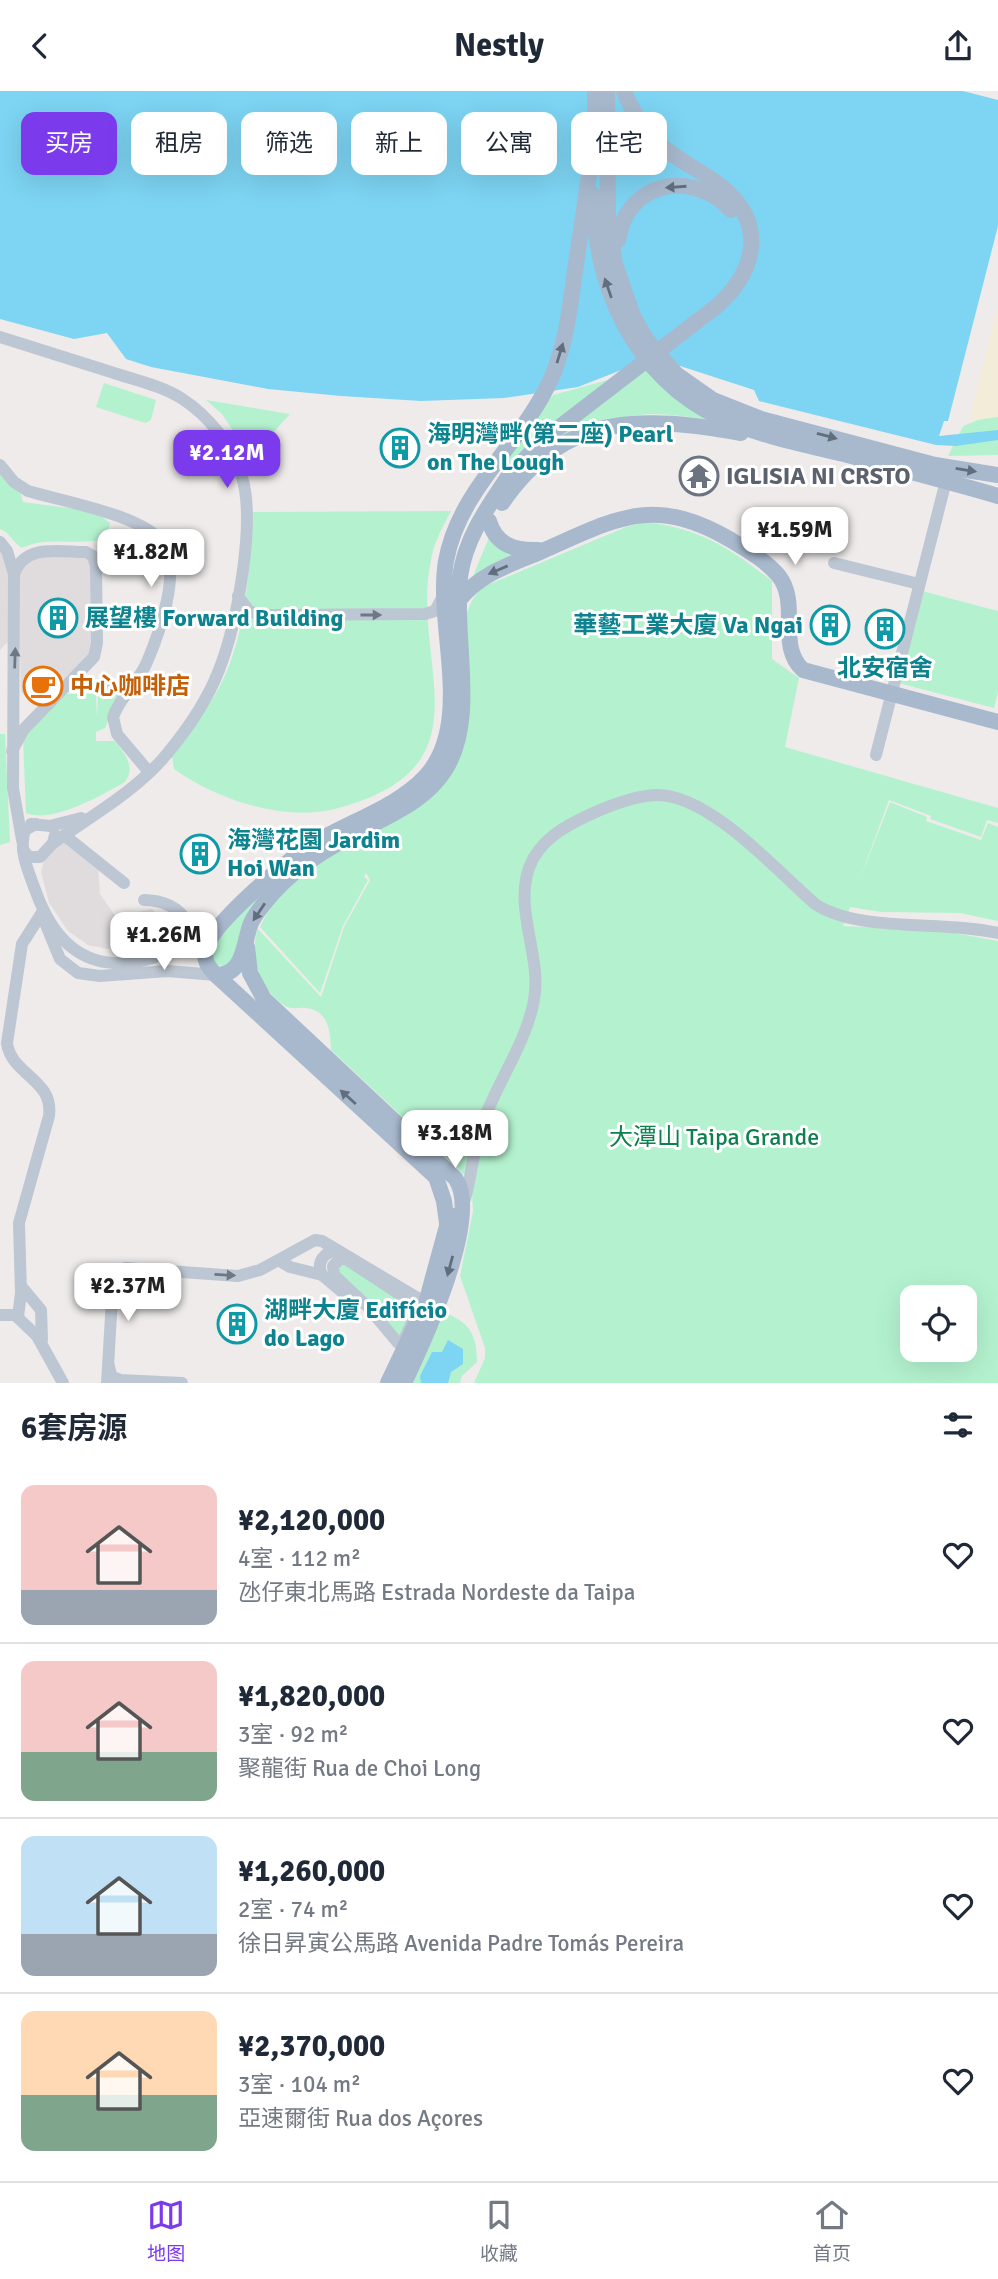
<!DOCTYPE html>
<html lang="zh">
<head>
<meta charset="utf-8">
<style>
  :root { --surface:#fff; --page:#f2f2f3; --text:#1f2937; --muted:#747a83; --line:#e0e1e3; --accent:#7c3aed }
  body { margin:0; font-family:Signika,"Noto Sans SC",sans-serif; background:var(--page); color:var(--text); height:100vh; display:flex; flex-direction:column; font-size:26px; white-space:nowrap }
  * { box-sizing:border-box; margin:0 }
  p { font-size:23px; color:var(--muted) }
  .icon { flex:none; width:38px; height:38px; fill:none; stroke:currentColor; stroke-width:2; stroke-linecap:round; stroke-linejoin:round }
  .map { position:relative; height:1292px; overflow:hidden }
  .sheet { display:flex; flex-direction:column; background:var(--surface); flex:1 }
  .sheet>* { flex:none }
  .top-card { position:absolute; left:21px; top:21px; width:957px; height:63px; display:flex; gap:14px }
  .fabs { position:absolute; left:900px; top:1194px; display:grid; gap:14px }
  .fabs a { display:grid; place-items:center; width:77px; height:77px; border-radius:14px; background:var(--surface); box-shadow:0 7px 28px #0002; font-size:35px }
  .price { position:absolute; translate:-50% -60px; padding:0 16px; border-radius:14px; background:#fff; color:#222; font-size:23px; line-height:46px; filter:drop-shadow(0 2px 4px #0008) }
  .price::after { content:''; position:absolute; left:50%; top:42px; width:21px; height:16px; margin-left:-10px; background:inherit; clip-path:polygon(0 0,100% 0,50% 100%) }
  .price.on { background:var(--accent); color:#fff }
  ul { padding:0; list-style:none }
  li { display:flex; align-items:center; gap:21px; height:175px; padding:0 21px }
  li+li { border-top:2px solid var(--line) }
  li span { display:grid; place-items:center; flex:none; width:196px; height:140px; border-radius:14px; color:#555 }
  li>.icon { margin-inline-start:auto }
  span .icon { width:84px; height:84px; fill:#fffc; stroke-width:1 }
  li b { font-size:30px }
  h2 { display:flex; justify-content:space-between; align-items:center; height:84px; padding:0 21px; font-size:30px }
  .chip { padding:0 24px; border-radius:14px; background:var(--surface); box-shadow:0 7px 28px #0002; font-size:24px; line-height:63px }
  .chip.on { background:var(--accent); color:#fff }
  header { display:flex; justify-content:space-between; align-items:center; height:91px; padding:0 21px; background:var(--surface); font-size:32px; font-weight:700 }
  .menu { display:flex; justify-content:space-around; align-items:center; height:98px; border-top:2px solid var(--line); background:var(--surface); font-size:19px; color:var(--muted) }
  .menu a { display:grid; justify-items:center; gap:4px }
  .menu .on { color:var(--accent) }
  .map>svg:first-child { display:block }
  .education { fill:#e0dcdd }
  .green { fill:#b4f2cf; fill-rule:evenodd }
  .sand { fill:#f2ecd9 }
  .water { fill:#7dd4f3 }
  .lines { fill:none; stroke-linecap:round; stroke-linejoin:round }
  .minor { stroke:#bdc7d3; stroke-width:12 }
  .major { stroke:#a8b9ce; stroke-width:16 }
  .major-bridge { stroke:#a8b9ce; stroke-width:16 }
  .oneway { fill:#616e7d }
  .oneway2 { fill:#6d7884 }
  .labels { text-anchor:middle; stroke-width:6; stroke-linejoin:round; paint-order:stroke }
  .culture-label { font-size:24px; font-weight:bold; fill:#0d838f; stroke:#fff; text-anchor:start }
  .worship-label { font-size:24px; font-weight:bold; fill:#5b616d; stroke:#fff; text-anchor:start }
  .food-label { font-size:24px; font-weight:bold; fill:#c56008; stroke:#fff; text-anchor:start }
  .park-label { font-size:24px; fill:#0e804e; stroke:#fff }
</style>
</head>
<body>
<header><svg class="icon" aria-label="back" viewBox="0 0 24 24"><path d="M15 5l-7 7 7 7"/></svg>Nestly<svg class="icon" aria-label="share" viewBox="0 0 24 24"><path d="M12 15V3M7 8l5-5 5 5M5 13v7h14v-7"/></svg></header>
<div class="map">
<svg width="998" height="1292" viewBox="0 0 998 1292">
  <rect width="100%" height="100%" fill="#efebeb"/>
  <g class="education">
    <path d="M 0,459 L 9,485 L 10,549 L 0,559 Z"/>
    <path d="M 85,463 L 91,468 L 93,561 L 42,608 L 30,609 L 21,601 L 18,482 L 26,467 Z"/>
    <path d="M 64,748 L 98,774 L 100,803 L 116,826 L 152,818 L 176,843 L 125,858 L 107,858 L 88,854 L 68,840 L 49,812 L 41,781 L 45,767 Z"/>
  </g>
  <g class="green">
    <path d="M 648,278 L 728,334 C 691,325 644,316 606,332 C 574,345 544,370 514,389 L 496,375 L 553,304 Z"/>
    <path d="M 104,292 L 156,309 L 151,329 L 145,332 L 96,316 Z"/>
    <path d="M 206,309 L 290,323 L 260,356 L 243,355 L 222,323 Z"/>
    <path d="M 998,321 L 998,364 L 948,365 L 963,335 Z"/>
    <path d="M 0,382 L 20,400 L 23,411 L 76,418 L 98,423 L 110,432 L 107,447 C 80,456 47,444 22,457 C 12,451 11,442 0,438 Z"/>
    <path d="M 451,420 C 443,436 434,451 431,469 C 409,574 495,676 335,718 C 282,731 216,708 174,678 L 172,666 C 186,641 207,621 220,595 C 247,543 249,478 253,421 Z"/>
    <path d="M 646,431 C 702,438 729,457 772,490 L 772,568 L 799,587 L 785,656 L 998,717 L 998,732 L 987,729 L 981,746 L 930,728 L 931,725 L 889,709 L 860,788 L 890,711 L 927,726 L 926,730 L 981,749 L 988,732 L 998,736 L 998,830 L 960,822 L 881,821 L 850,816 L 843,835 L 943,840 L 998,850 L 998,1292 L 474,1292 L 485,1267 L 485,1257 L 460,1185 L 473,1120 L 471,1090 L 331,959 C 330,940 329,920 306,917 C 298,916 292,919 285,915 C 260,899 248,864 258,838 L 321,906 L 344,836 L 370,789 L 366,782 L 364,786 L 368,789 L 343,835 L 320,902 L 260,836 C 293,765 380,742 437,697 C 445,691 450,679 456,671 C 489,622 438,530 485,495 L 626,436 ZM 912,1206 L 964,1206 L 964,1258 L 912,1258 Z"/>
    <path d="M 490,444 L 515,464 L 473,485 Z"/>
    <path d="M 922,500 L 998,520 L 998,601 L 994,617 L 898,592 Z"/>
    <path d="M 451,540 L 454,540 L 456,646 C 449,668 437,685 419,700 L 318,759 L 275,794 L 249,826 L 238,861 L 228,875 L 215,874 L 210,866 L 211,855 C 236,818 278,781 315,757 C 362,726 436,708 451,646 C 460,614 452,573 451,540 Z"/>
    <path d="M 120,602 L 105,637 L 96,641 L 96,650 L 115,650 C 125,663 136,676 125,691 C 102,704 52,733 26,722 L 23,647 L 26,641 L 67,603 L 96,603 L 97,628 L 98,603 Z"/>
    <path d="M 0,643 L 5,643 L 10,751 L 0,754 Z"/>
    <path d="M 343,1171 L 409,1213 L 411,1221 L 400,1246 L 336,1181 Z"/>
    <path d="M 440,1220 C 468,1230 477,1241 477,1271 L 462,1285 L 460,1292 L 411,1292 Z"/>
  </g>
  <path class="sand" d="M 998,213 L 998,326 L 969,330 Z"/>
  <g class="water">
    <path d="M 0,0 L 963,0 L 998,9 L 998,135 L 948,330 L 944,330 L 939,345 L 998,339 L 998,349 L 956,355 L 936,354 L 759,310 L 754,299 L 674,273 L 634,274 L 578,296 L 504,307 L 421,310 L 341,305 L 268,298 L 151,276 L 126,268 L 107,242 L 74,248 L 0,228 Z"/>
    <path d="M 448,1249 L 463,1258 L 463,1273 L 451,1281 L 448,1292 L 421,1292 L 420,1285 L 432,1261 L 442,1261 Z"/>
  </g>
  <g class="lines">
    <g class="minor">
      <path d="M 0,246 C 37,258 74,269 111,281 C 135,289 160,294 181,307 C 209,325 232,354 242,386 C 256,432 237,533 219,579 C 207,610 187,639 166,664 C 136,700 91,725 53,752"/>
      <path d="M 0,374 L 14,391 L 28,400 C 61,410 143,424 163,452 C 182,479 159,543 147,571 C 139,591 120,605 113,626 L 117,643 L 149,681"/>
      <path d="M 0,451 L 7,460 L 14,483 L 13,697 L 22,749"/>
      <path d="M 834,472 L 919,493"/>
      <path d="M 238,505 L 249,520 L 261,524 L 425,523 L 435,520 L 443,505"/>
      <path d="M 96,597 L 132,596"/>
      <path d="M 12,660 L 24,638 L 94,566 L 97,552 L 96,475 L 93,465 L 86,461 C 59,461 25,452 14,483"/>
      <path d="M 876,664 L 946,390"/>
      <path d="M 31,733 L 50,735 L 81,727"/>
      <path d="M 36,733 L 25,739 C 18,759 29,782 36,801 C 71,899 148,882 218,833"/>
      <path d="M 64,744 L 124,792"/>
      <path d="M 23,759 L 29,766 L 40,766 L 53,752 L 55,744"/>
      <path d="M 144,809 C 162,809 179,816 188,832 L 167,850 L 165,863"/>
      <path d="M 46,834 L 60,868 L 78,882 L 100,885 L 167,880 L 216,884"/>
      <path d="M 465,1108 C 472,1084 473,1059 481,1036 C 496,993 526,953 534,909 C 542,866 514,819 529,777 C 539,749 565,735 591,723 C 611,714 634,705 656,704 C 709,703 776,779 815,813 C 859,842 943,829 998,842"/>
      <path d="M 340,1168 L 346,1168 L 416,1214 L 417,1221 L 402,1253 L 398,1252 L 368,1216 L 334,1184 L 333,1175 Z"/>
      <path d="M 280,1170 L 290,1176 L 322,1184 L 355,1212"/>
      <path d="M 322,1184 C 316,1171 324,1160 338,1160"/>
      <path d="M 21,1195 L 41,1219 L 42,1249"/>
      <path d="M 0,1224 L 15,1224 L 37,1245 L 63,1292"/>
      <path d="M 18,1226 L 21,1202 L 19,1132 L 49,1025 C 54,988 11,984 7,952 L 22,853 L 43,820"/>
      <path d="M 109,1275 L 111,1285 L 120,1289 L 182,1292"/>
      <path d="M 107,1292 L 113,1191 L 119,1180 L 125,1177 L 238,1185 L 260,1179 L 315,1149 L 322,1150 L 426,1212"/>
    </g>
    <g class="major">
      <path d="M 595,0 L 595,54"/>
      <path d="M 607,0 L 608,126 L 615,173 L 633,225 L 646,248 L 676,283 L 713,309 L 761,328 L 935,374 L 998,384"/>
      <path d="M 594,104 C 593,195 635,287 721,327 C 760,345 802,353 844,363 C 895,377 947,390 998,405"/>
      <path d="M 502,412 C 565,320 643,325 741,342"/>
      <path d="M 489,430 C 496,454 515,460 538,459"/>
      <path d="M 459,509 C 480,483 509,474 540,461 C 616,428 652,403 731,449 C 747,459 765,469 778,484 C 801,512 776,554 803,579 L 998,631"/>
      <path d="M 247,856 L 250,882 L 264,908 L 455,1087 C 483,1124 423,1252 404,1292"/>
      <path d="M 216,884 C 245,884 243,852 251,832 C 256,821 265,811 273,802 C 298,774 332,755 364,738 C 394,722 426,709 445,679 C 478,627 453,548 460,486 C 465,448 487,417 508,386"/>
      <path d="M 447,1132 L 444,1110 L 436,1086 L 216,884 C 208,876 203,869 206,857 C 214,830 291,766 316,751 C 351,730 397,716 425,686 C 475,632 435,536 446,470 C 459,398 522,352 551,288 C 566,254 570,216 575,180 C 582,134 588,89 595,43"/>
      <path d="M 388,1292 L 426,1212 L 450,1124"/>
    </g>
    <g class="major-bridge">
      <path d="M 618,149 C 620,140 622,130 627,123 C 651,84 703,88 731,119"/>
      <path d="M 508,386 L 544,348 L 717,215 C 756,180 767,133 722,96 C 704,81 682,72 664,57 C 645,42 633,22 624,0"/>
    </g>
  </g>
  <defs><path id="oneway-solid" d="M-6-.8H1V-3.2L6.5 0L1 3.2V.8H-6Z" transform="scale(1.75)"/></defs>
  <g class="oneway">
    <use href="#oneway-solid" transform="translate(676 96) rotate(176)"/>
    <use href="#oneway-solid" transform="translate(608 197) rotate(-109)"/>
    <use href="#oneway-solid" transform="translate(560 262) rotate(-73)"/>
    <use href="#oneway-solid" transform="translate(827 345) rotate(15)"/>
    <use href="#oneway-solid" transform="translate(966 379) rotate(9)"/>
    <use href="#oneway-solid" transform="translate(498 479) rotate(157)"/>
    <use href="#oneway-solid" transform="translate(259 821) rotate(124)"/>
    <use href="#oneway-solid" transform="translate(348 1006) rotate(-138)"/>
    <use href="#oneway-solid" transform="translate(450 1175) rotate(105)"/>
  </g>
  <g class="oneway2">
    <use href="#oneway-solid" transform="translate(371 524)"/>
    <use href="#oneway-solid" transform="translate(15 567) rotate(-88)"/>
    <use href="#oneway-solid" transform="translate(225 1184) rotate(3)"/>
  </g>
  <defs>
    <symbol id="building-ring" viewBox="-11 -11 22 22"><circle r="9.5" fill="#fff" stroke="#0f9aa8" stroke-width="1.5"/><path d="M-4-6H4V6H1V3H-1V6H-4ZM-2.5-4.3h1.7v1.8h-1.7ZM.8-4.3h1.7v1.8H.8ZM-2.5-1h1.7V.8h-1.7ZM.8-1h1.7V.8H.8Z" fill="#0f9aa8"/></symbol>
    <symbol id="temple-ring" viewBox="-11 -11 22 22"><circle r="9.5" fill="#fff" stroke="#6b7280" stroke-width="1.5"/><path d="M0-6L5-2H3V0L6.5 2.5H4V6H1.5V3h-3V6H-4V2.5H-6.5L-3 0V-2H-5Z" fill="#6b7280"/></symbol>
    <symbol id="cafe-ring" viewBox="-11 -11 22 22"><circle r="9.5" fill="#fff" stroke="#e8710a" stroke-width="1.5"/><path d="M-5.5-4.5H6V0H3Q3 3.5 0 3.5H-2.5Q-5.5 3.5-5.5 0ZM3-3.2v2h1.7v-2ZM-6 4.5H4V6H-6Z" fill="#e8710a"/></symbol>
  </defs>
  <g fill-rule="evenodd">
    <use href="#building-ring" x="378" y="335" width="44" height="44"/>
    <use href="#temple-ring" x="677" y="363" width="44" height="44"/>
    <use href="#building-ring" x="36" y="505" width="44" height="44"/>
    <use href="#building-ring" x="808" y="512" width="44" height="44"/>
    <use href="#building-ring" x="863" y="516" width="44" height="44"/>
    <use href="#cafe-ring" x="21" y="573" width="44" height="44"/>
    <use href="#building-ring" x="178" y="741" width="44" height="44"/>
    <use href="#building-ring" x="215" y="1211" width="44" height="44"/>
  </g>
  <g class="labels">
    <g class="culture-label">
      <text x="427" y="351">海明灣畔(第二座) Pearl<tspan x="427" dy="28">on The Lough</tspan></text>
      <text x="85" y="535">展望樓 Forward Building</text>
      <text x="803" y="542" text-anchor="end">華藝工業大廈 Va Ngai</text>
      <text x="885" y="585" text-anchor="middle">北安宿舍</text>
      <text x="227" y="757">海灣花園 Jardim<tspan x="227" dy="28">Hoi Wan</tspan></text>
      <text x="264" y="1227">湖畔大廈 Edifício<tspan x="264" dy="28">do Lago</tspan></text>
    </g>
    <g class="worship-label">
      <text x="726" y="393">IGLISIA NI CRSTO</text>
    </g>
    <g class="food-label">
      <text x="70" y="603">中心咖啡店</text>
    </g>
    <g class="park-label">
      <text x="714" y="1054">大潭山 Taipa Grande</text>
    </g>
  </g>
</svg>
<div class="fabs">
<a><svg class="icon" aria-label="locate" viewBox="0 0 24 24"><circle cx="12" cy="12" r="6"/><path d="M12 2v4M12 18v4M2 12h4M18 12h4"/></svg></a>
</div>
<b class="price on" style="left:227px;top:399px">¥2.12M</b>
<b class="price" style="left:795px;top:476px">¥1.59M</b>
<b class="price" style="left:151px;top:498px">¥1.82M</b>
<b class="price" style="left:164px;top:881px">¥1.26M</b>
<b class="price" style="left:455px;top:1079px">¥3.18M</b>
<b class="price" style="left:128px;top:1232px">¥2.37M</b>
<div class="top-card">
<a class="chip on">买房</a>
<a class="chip">租房</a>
<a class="chip">筛选</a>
<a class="chip">新上</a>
<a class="chip">公寓</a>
<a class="chip">住宅</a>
</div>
</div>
<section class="sheet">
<h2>6套房源<svg class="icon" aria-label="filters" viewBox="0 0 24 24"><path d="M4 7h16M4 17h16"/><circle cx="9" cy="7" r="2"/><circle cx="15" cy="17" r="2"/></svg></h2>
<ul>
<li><span style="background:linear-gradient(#f6c9c9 75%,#9aa5b1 0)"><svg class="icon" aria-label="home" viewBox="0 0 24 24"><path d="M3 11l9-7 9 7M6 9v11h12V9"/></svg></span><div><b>¥2,120,000</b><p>4室 · 112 m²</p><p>氹仔東北馬路 Estrada Nordeste da Taipa</p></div><svg class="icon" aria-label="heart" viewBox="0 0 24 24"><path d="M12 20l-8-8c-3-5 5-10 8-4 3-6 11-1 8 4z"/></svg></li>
<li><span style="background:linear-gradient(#f6c9c9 65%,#7fa58c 0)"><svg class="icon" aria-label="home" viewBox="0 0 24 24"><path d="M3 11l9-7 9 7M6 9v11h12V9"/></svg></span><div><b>¥1,820,000</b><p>3室 · 92 m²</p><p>聚龍街 Rua de Choi Long</p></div><svg class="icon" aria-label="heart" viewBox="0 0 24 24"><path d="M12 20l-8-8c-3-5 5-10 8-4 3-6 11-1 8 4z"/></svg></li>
<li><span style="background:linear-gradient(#bfe0f5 70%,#9aa5b1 0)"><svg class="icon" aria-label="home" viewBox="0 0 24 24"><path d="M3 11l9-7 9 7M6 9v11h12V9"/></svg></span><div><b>¥1,260,000</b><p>2室 · 74 m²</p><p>徐日昇寅公馬路 Avenida Padre Tomás Pereira</p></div><svg class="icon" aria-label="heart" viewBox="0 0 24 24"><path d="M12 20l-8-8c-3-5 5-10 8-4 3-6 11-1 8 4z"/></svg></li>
<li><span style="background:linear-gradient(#ffd9b3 60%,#7fa58c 0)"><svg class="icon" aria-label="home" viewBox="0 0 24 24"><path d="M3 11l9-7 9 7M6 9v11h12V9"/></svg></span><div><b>¥2,370,000</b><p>3室 · 104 m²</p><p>亞速爾街 Rua dos Açores</p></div><svg class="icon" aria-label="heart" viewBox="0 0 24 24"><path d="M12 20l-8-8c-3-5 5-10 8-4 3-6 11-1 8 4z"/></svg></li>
</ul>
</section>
<nav class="menu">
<a class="on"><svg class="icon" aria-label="map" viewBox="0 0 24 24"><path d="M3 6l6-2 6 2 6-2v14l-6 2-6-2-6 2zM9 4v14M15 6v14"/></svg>地图</a>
<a><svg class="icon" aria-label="saved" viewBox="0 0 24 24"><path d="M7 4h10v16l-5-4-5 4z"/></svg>收藏</a>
<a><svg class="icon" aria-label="home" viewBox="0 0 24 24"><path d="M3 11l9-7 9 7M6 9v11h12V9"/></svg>首页</a>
</nav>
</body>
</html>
